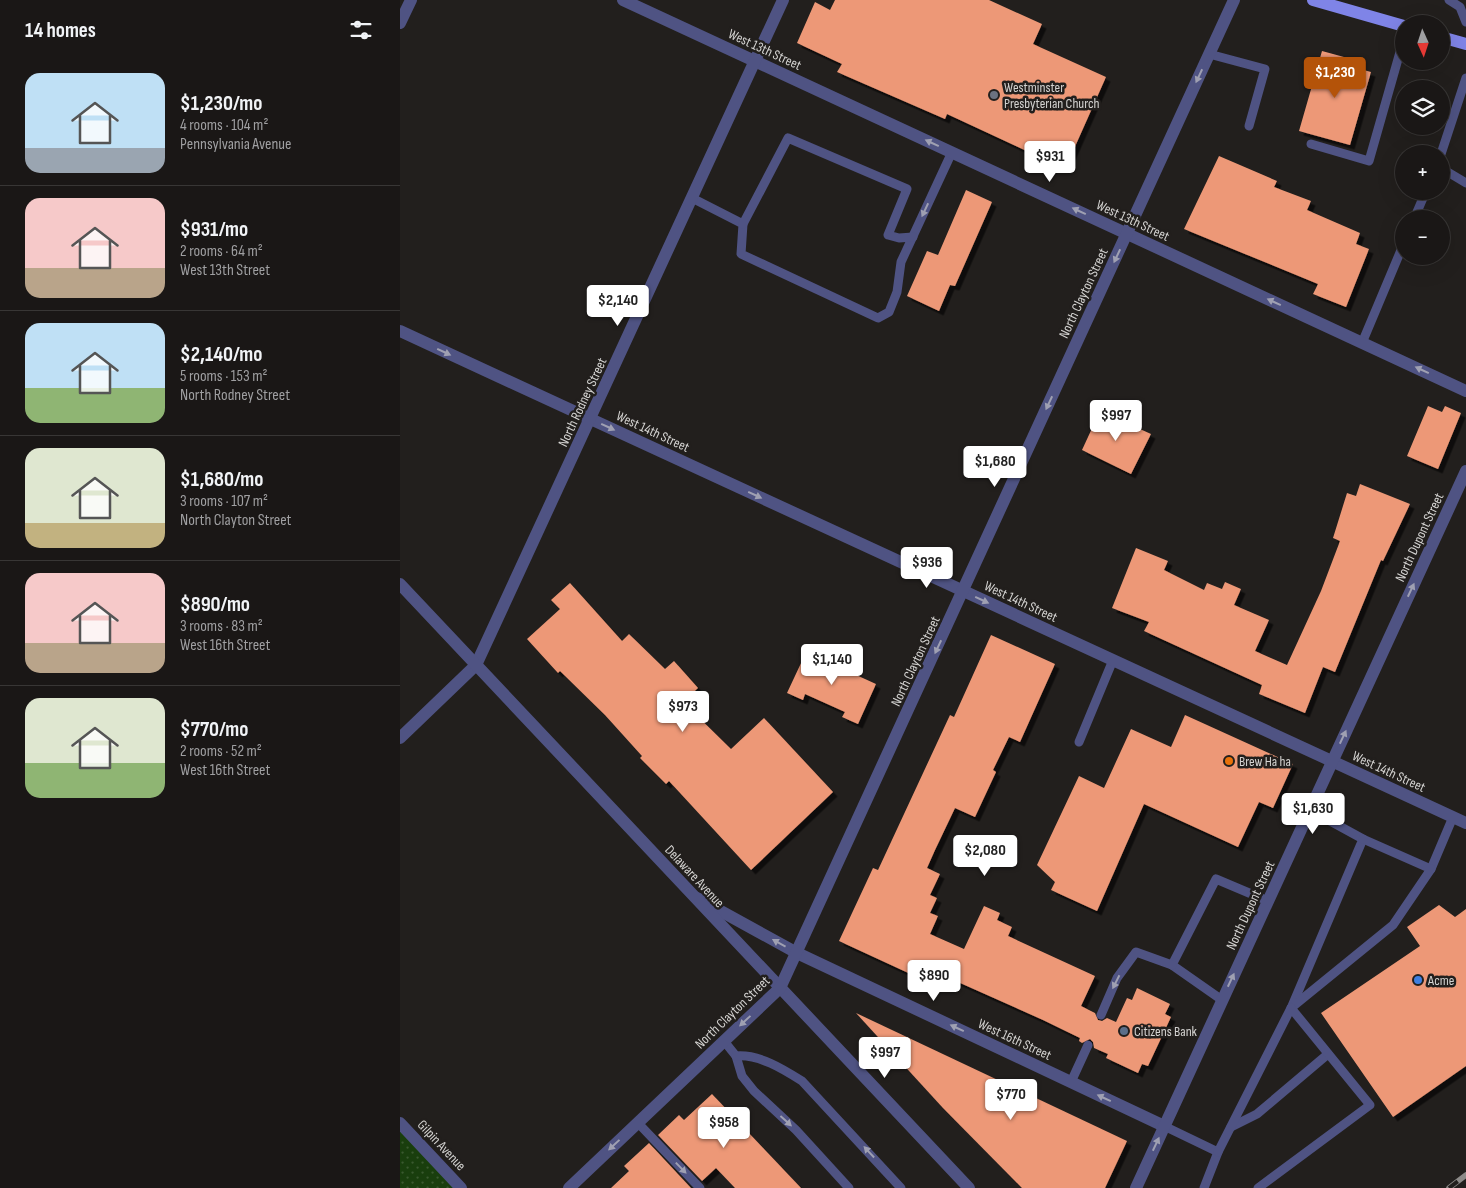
<!DOCTYPE html>
<html lang="en">
<head>
<meta charset="utf-8">
<style>
  :root { --surface:#1a1716; --page:#272423; --text:#f1f3f6; --muted:#9f9fa1; --line:#383635; --accent:#b45309 }
  body { margin:0; font-family:"Sofia Sans Condensed",sans-serif; background:var(--page); color:var(--text); height:100vh; display:flex; flex-direction:column; font-size:19px; white-space:nowrap }
  * { box-sizing:border-box; margin:0 }
  p { font-size:16px; color:var(--muted) }
  .icon { flex:none; width:28px; height:28px; fill:none; stroke:currentColor; stroke-width:2; stroke-linecap:round; stroke-linejoin:round }
  .map { position:relative; flex:1; overflow:hidden }
  .sheet { display:flex; flex-direction:column; background:var(--surface); width:400px }
  .sheet>* { flex:none }
  .needle { width:32px; rotate:177deg }
  .buttons { position:absolute; left:995px; top:15px; display:grid; gap:10px }
  .buttons a { display:grid; place-items:center; width:55px; height:55px; border-radius:50%; background:var(--surface); box-shadow:0 5px 20px #0002,0 0 0 1px var(--line); font-size:25px }
  .price { position:absolute; translate:-50% -42px; padding:0 11px; border-radius:5px; background:#fff; color:#222; font-size:16px; line-height:32px; filter:drop-shadow(0 1px 2px #0008) }
  .price::after { content:''; position:absolute; left:50%; top:30px; width:15px; height:11px; margin-left:-8px; background:inherit; clip-path:polygon(0 0,100% 0,50% 100%) }
  .price.active { background:var(--accent); color:#fff }
  ul { padding:0; list-style:none }
  li { display:flex; align-items:center; gap:15px; height:125px; padding:0 25px }
  li+li { border-top:1px solid var(--line) }
  li span { display:grid; place-items:center; flex:none; width:140px; height:100px; border-radius:15px; color:#555 }
  li>.icon { margin-inline-start:auto }
  span .icon { width:60px; height:60px; fill:#fffc; stroke-width:1 }
  li b { font-size:21px }
  h2 { display:flex; justify-content:space-between; align-items:center; height:60px; padding:0 25px; font-size:21px }
  main { display:flex; flex:1; min-height:0 }
  .map>svg:first-child { display:block }
  .park { fill:url(#park-dots) }
  .building { fill:#ed9877; filter:url(#shadow) }
  .lines { fill:none; stroke-linecap:round; stroke-linejoin:round }
  .service { stroke:#4f5383; stroke-width:9 }
  .minor { stroke:#4f5383; stroke-width:12 }
  .tertiary { stroke:#4f5383; stroke-width:12 }
  .primary { stroke:#7f84e7; stroke-width:12 }
  .rail-casing { stroke:#8c8a88; stroke-width:5.5 }
  .rail { stroke:#221f1d; stroke-width:4; stroke-dasharray:11; stroke-linecap:butt }
  .oneway { fill:#9fa0b2 }
  .worship-dot { fill:#6b7280; stroke:#221f1d; stroke-width:2 }
  .food-dot { fill:#e8710a; stroke:#221f1d; stroke-width:2 }
  .shop-dot { fill:#3f7fe0; stroke:#221f1d; stroke-width:2 }
  .service-dot { fill:#5c6f8a; stroke:#221f1d; stroke-width:2 }
  .labels { text-anchor:middle; stroke-width:5; stroke-linejoin:round; paint-order:stroke }
  .street-label { font-size:14px; fill:#d4d3d1; stroke:#221f1d }
  .poi-label { font-size:14px; fill:#d4d3d1; stroke:#221f1d; text-anchor:start }
</style>
</head>
<body>
<main>
<section class="sheet">
<h2>14 homes<svg class="icon" aria-label="filters" viewBox="0 0 24 24"><path d="M4 7h16M4 17h16"/><circle cx="9" cy="7" r="2"/><circle cx="15" cy="17" r="2"/></svg></h2>
<ul>
<li><span style="background:linear-gradient(#bfe0f5 75%,#9aa5b1 0)"><svg class="icon" aria-label="home" viewBox="0 0 24 24"><path d="M3 11l9-7 9 7M6 9v11h12V9"/></svg></span><div><b>$1,230/mo</b><p>4 rooms · 104 m²</p><p>Pennsylvania Avenue</p></div></li>
<li><span style="background:linear-gradient(#f6c9c9 70%,#b9a48a 0)"><svg class="icon" aria-label="home" viewBox="0 0 24 24"><path d="M3 11l9-7 9 7M6 9v11h12V9"/></svg></span><div><b>$931/mo</b><p>2 rooms · 64 m²</p><p>West 13th Street</p></div></li>
<li><span style="background:linear-gradient(#bfe0f5 65%,#8fb573 0)"><svg class="icon" aria-label="home" viewBox="0 0 24 24"><path d="M3 11l9-7 9 7M6 9v11h12V9"/></svg></span><div><b>$2,140/mo</b><p>5 rooms · 153 m²</p><p>North Rodney Street</p></div></li>
<li><span style="background:linear-gradient(#dfe7d0 75%,#c2b280 0)"><svg class="icon" aria-label="home" viewBox="0 0 24 24"><path d="M3 11l9-7 9 7M6 9v11h12V9"/></svg></span><div><b>$1,680/mo</b><p>3 rooms · 107 m²</p><p>North Clayton Street</p></div></li>
<li><span style="background:linear-gradient(#f6c9c9 70%,#b9a48a 0)"><svg class="icon" aria-label="home" viewBox="0 0 24 24"><path d="M3 11l9-7 9 7M6 9v11h12V9"/></svg></span><div><b>$890/mo</b><p>3 rooms · 83 m²</p><p>West 16th Street</p></div></li>
<li><span style="background:linear-gradient(#dfe7d0 65%,#8fb573 0)"><svg class="icon" aria-label="home" viewBox="0 0 24 24"><path d="M3 11l9-7 9 7M6 9v11h12V9"/></svg></span><div><b>$770/mo</b><p>2 rooms · 52 m²</p><p>West 16th Street</p></div></li>
</ul>
</section>
<div class="map">
<svg width="1066" height="1188" viewBox="0 0 1066 1188">
  <defs>
    <pattern id="park-dots" width="8" height="8" patternUnits="userSpaceOnUse" patternTransform="scale(1.25)"><rect width="8" height="8" fill="#193e0d"/><path d="M2 2h.1M6 6h.1" fill="none" stroke="#3a592f" stroke-width="1.8" stroke-linecap="round"/></pattern>
    <filter id="shadow"><feDropShadow dx="4.5" dy="4.5" stdDeviation="0" flood-color="#0009"/></filter>
  </defs>
  <rect width="100%" height="100%" fill="#221f1d"/>
  <path class="park" d="M 0,1123 L 61,1188 L 0,1188 Z"/>
  <g class="building">
    <path d="M 435,0 L 589,0 L 642,24 L 633,44 L 706,77 L 665,169 L 547,114 L 545,119 L 437,72 L 442,64 L 397,43 L 415,2 L 430,10 Z"/>
    <path d="M 922,51 L 955,60 L 953,67 L 971,72 L 950,145 L 899,131 Z"/>
    <path d="M 819,156 L 877,181 L 874,187 L 911,201 L 907,210 L 960,233 L 956,244 L 969,249 L 946,307 L 913,294 L 918,284 L 784,229 Z"/>
    <path d="M 566,190 L 592,202 L 555,286 L 550,285 L 539,311 L 507,296 L 527,251 L 538,255 Z"/>
    <path d="M 1028,406 L 1042,412 L 1045,406 L 1061,413 L 1038,469 L 1007,456 Z"/>
    <path d="M 700,411 L 751,434 L 731,474 L 682,450 Z"/>
    <path d="M 960,484 L 1010,504 L 983,561 L 981,560 L 935,672 L 923,667 L 905,713 L 859,694 L 862,685 L 744,631 L 749,622 L 712,608 L 736,548 L 768,561 L 764,570 L 804,590 L 807,583 L 822,589 L 825,582 L 841,589 L 834,605 L 869,620 L 855,651 L 887,665 L 921,591 L 940,541 L 933,538 L 947,493 L 956,496 Z"/>
    <path d="M 170,583 L 222,641 L 229,634 L 265,669 L 274,661 L 298,688 L 283,702 L 331,749 L 364,718 L 433,792 L 351,870 L 269,781 L 266,784 L 240,758 L 242,756 L 205,715 L 160,671 L 158,673 L 127,639 L 160,609 L 151,600 Z"/>
    <path d="M 591,635 L 655,664 L 620,742 L 609,737 L 593,770 L 596,772 L 575,817 L 555,808 L 535,850 L 527,868 L 540,874 L 530,895 L 537,898 L 530,913 L 538,916 L 530,934 L 564,949 L 584,906 L 600,913 L 597,920 L 612,927 L 608,936 L 695,976 L 681,1006 L 695,1013 L 698,1020 L 702,1021 L 707,1018 L 716,1022 L 727,998 L 732,1000 L 737,988 L 770,1004 L 765,1014 L 771,1017 L 748,1066 L 742,1064 L 738,1073 L 706,1058 L 708,1054 L 694,1048 L 693,1042 L 690,1039 L 682,1043 L 679,1041 L 680,1038 L 643,1020 L 522,966 L 517,977 L 439,941 L 473,868 L 478,870 L 550,715 L 554,717 Z"/>
    <path d="M 409,646 L 424,653 L 421,659 L 476,684 L 458,724 L 442,717 L 445,712 L 405,694 L 403,700 L 387,693 Z"/>
    <path d="M 785,715 L 893,764 L 873,808 L 859,802 L 838,847 L 744,804 L 697,911 L 651,890 L 655,882 L 637,865 L 679,776 L 704,788 L 731,729 L 771,747 Z"/>
    <path d="M 1039,905 L 1055,917 L 1066,909 L 1066,1066 L 993,1117 L 921,1013 L 1020,946 L 1007,927 Z"/>
    <path d="M 456,1013 L 727,1141 L 705,1188 L 622,1188 L 543,1108 Z"/>
    <path d="M 312,1094 L 401,1188 L 335,1188 L 316,1168 L 302,1181 L 258,1135 L 279,1115 L 284,1120 Z"/>
    <path d="M 249,1143 L 291,1188 L 211,1188 L 229,1171 L 224,1166 Z"/>
  </g>
  <g class="lines">
    <g class="service">
      <path d="M 1049,0 L 1060,7 L 1066,22"/>
      <path d="M 809,54 L 865,69 L 849,126"/>
      <path d="M 911,144 L 969,161 L 1004,38"/>
      <path d="M 1041,154 L 1066,78"/>
      <path d="M 1041,168 L 1066,183"/>
      <path d="M 292,198 L 343,224 L 341,254 L 478,318 L 489,312 L 497,292 L 501,262 L 552,152"/>
      <path d="M 1014,219 L 1026,191"/>
      <path d="M 343,224 L 388,138 L 507,189 L 488,235 L 499,238 L 513,237"/>
      <path d="M 962,343 L 1004,243"/>
      <path d="M 679,742 L 713,660"/>
      <path d="M 1031,869 L 1053,817"/>
      <path d="M 822,1000 L 772,965 L 816,879 L 868,901"/>
      <path d="M 892,1006 L 963,839 L 910,810"/>
      <path d="M 891,1008 L 993,925 L 1031,869 L 963,839"/>
      <path d="M 701,1015 L 717,978 L 736,952 L 772,965"/>
      <path d="M 324,1041 L 336,1056 L 342,1076 L 354,1091 L 396,1130 L 449,1188"/>
      <path d="M 336,1056 C 359,1054 383,1069 402,1081 L 501,1188"/>
      <path d="M 671,1082 L 688,1045"/>
      <path d="M 238,1123 L 300,1188"/>
      <path d="M 764,1126 L 818,1152 L 804,1188"/>
      <path d="M 831,1127 L 857,1114 L 928,1054"/>
      <path d="M 818,1152 L 891,1008 L 970,1105 L 858,1188"/>
    </g>
    <g class="minor">
      <path d="M 223,0 L 1066,391"/>
      <path d="M 0,23 L 11,0"/>
      <path d="M 0,331 L 1066,823"/>
      <path d="M 0,738 L 76,665 L 383,0"/>
      <path d="M 297,898 L 397,953 L 764,1126"/>
      <path d="M 0,1123 L 61,1188"/>
    </g>
    <g class="tertiary">
      <path d="M 0,584 L 569,1188"/>
      <path d="M 169,1188 L 380,988 L 834,0"/>
      <path d="M 736,1188 L 1066,471"/>
    </g>
    <g class="primary">
      <path d="M 913,0 L 1004,26"/>
      <path d="M 1041,37 L 1066,44"/>
    </g>
    <defs>
      <path id="rail" d="M 1049,1188 L 1066,1175"/>
    </defs>
    <use href="#rail" class="rail-casing"/>
    <use href="#rail" class="rail"/>
  </g>
  <defs><path id="oneway-solid" d="M-6-.8H1V-3.2L6.5 0L1 3.2V.8H-6Z" transform="scale(1.25)"/></defs>
  <g class="oneway">
    <use href="#oneway-solid" transform="translate(799 76) rotate(115)"/>
    <use href="#oneway-solid" transform="translate(532 143) rotate(-155)"/>
    <use href="#oneway-solid" transform="translate(525 210) rotate(115)"/>
    <use href="#oneway-solid" transform="translate(679 211) rotate(-155)"/>
    <use href="#oneway-solid" transform="translate(717 256) rotate(115)"/>
    <use href="#oneway-solid" transform="translate(874 302) rotate(-155)"/>
    <use href="#oneway-solid" transform="translate(44 352) rotate(25)"/>
    <use href="#oneway-solid" transform="translate(1022 370) rotate(-155)"/>
    <use href="#oneway-solid" transform="translate(649 403) rotate(115)"/>
    <use href="#oneway-solid" transform="translate(208 427) rotate(25)"/>
    <use href="#oneway-solid" transform="translate(355 495) rotate(25)"/>
    <use href="#oneway-solid" transform="translate(1011 590) rotate(-65)"/>
    <use href="#oneway-solid" transform="translate(582 600) rotate(25)"/>
    <use href="#oneway-solid" transform="translate(538 647) rotate(115)"/>
    <use href="#oneway-solid" transform="translate(943 737) rotate(-65)"/>
    <use href="#oneway-solid" transform="translate(379 943) rotate(-151)"/>
    <use href="#oneway-solid" transform="translate(831 980) rotate(-65)"/>
    <use href="#oneway-solid" transform="translate(716 982) rotate(117)"/>
    <use href="#oneway-solid" transform="translate(345 1021) rotate(137)"/>
    <use href="#oneway-solid" transform="translate(557 1028) rotate(-155)"/>
    <use href="#oneway-solid" transform="translate(704 1098) rotate(-155)"/>
    <use href="#oneway-solid" transform="translate(386 1121) rotate(42)"/>
    <use href="#oneway-solid" transform="translate(756 1144) rotate(-65)"/>
    <use href="#oneway-solid" transform="translate(214 1145) rotate(137)"/>
    <use href="#oneway-solid" transform="translate(469 1152) rotate(-133)"/>
    <use href="#oneway-solid" transform="translate(281 1168) rotate(46)"/>
  </g>
  <circle class="worship-dot" cx="594" cy="95" r="5"/>
  <circle class="food-dot" cx="829" cy="761" r="5"/>
  <circle class="shop-dot" cx="1018" cy="980" r="5"/>
  <circle class="service-dot" cx="724" cy="1031" r="5"/>
  <g class="labels">
    <g class="street-label">
      <text transform="translate(365 49) rotate(25)" y="5">West 13th Street</text>
      <text transform="translate(733 220) rotate(25)" y="5">West 13th Street</text>
      <text transform="translate(683 293) rotate(-65)" y="5">North Clayton Street</text>
      <text transform="translate(182 402) rotate(-65)" y="5">North Rodney Street</text>
      <text transform="translate(253 431) rotate(25)" y="5">West 14th Street</text>
      <text transform="translate(1019 537) rotate(-65)" y="5">North Dupont Street</text>
      <text transform="translate(621 601) rotate(25)" y="5">West 14th Street</text>
      <text transform="translate(515 661) rotate(-65)" y="5">North Clayton Street</text>
      <text transform="translate(989 771) rotate(25)" y="5">West 14th Street</text>
      <text transform="translate(295 876) rotate(47)" y="5">Delaware Avenue</text>
      <text transform="translate(850 905) rotate(-65)" y="5">North Dupont Street</text>
      <text transform="translate(332 1012) rotate(-44)" y="5">North Clayton Street</text>
      <text transform="translate(615 1039) rotate(25)" y="5">West 16th Street</text>
      <text transform="translate(42 1145) rotate(47)" y="5">Gilpin Avenue</text>
    </g>
    <g class="poi-label">
      <text x="604" y="92">Westminster<tspan x="604" dy="16">Presbyterian Church</tspan></text>
      <text x="839" y="766">Brew Ha ha</text>
      <text x="1028" y="985">Acme</text>
      <text x="734" y="1036">Citizens Bank</text>
    </g>
  </g>
</svg>
<div class="buttons">
<a><svg class="needle" viewBox="-14 -14 28 28"><path d="M0-13l5 13h-10z" fill="#e53935"/><path d="M0 13l5-13h-10z" fill="#9f9fa1"/></svg></a>
<a><svg class="icon" aria-label="layers" viewBox="0 0 24 24"><path d="M12 4l9 5-9 5-9-5zM3 14l9 5 9-5"/></svg></a>
<a>+</a>
<a>−</a>
</div>
<b class="price active" style="left:935px;top:99px">$1,230</b>
<b class="price" style="left:650px;top:183px">$931</b>
<b class="price" style="left:218px;top:327px">$2,140</b>
<b class="price" style="left:716px;top:442px">$997</b>
<b class="price" style="left:595px;top:488px">$1,680</b>
<b class="price" style="left:527px;top:589px">$936</b>
<b class="price" style="left:432px;top:686px">$1,140</b>
<b class="price" style="left:283px;top:733px">$973</b>
<b class="price" style="left:913px;top:835px">$1,630</b>
<b class="price" style="left:585px;top:877px">$2,080</b>
<b class="price" style="left:534px;top:1002px">$890</b>
<b class="price" style="left:485px;top:1079px">$997</b>
<b class="price" style="left:611px;top:1121px">$770</b>
<b class="price" style="left:324px;top:1149px">$958</b>
</div>
</main>
</body>
</html>
